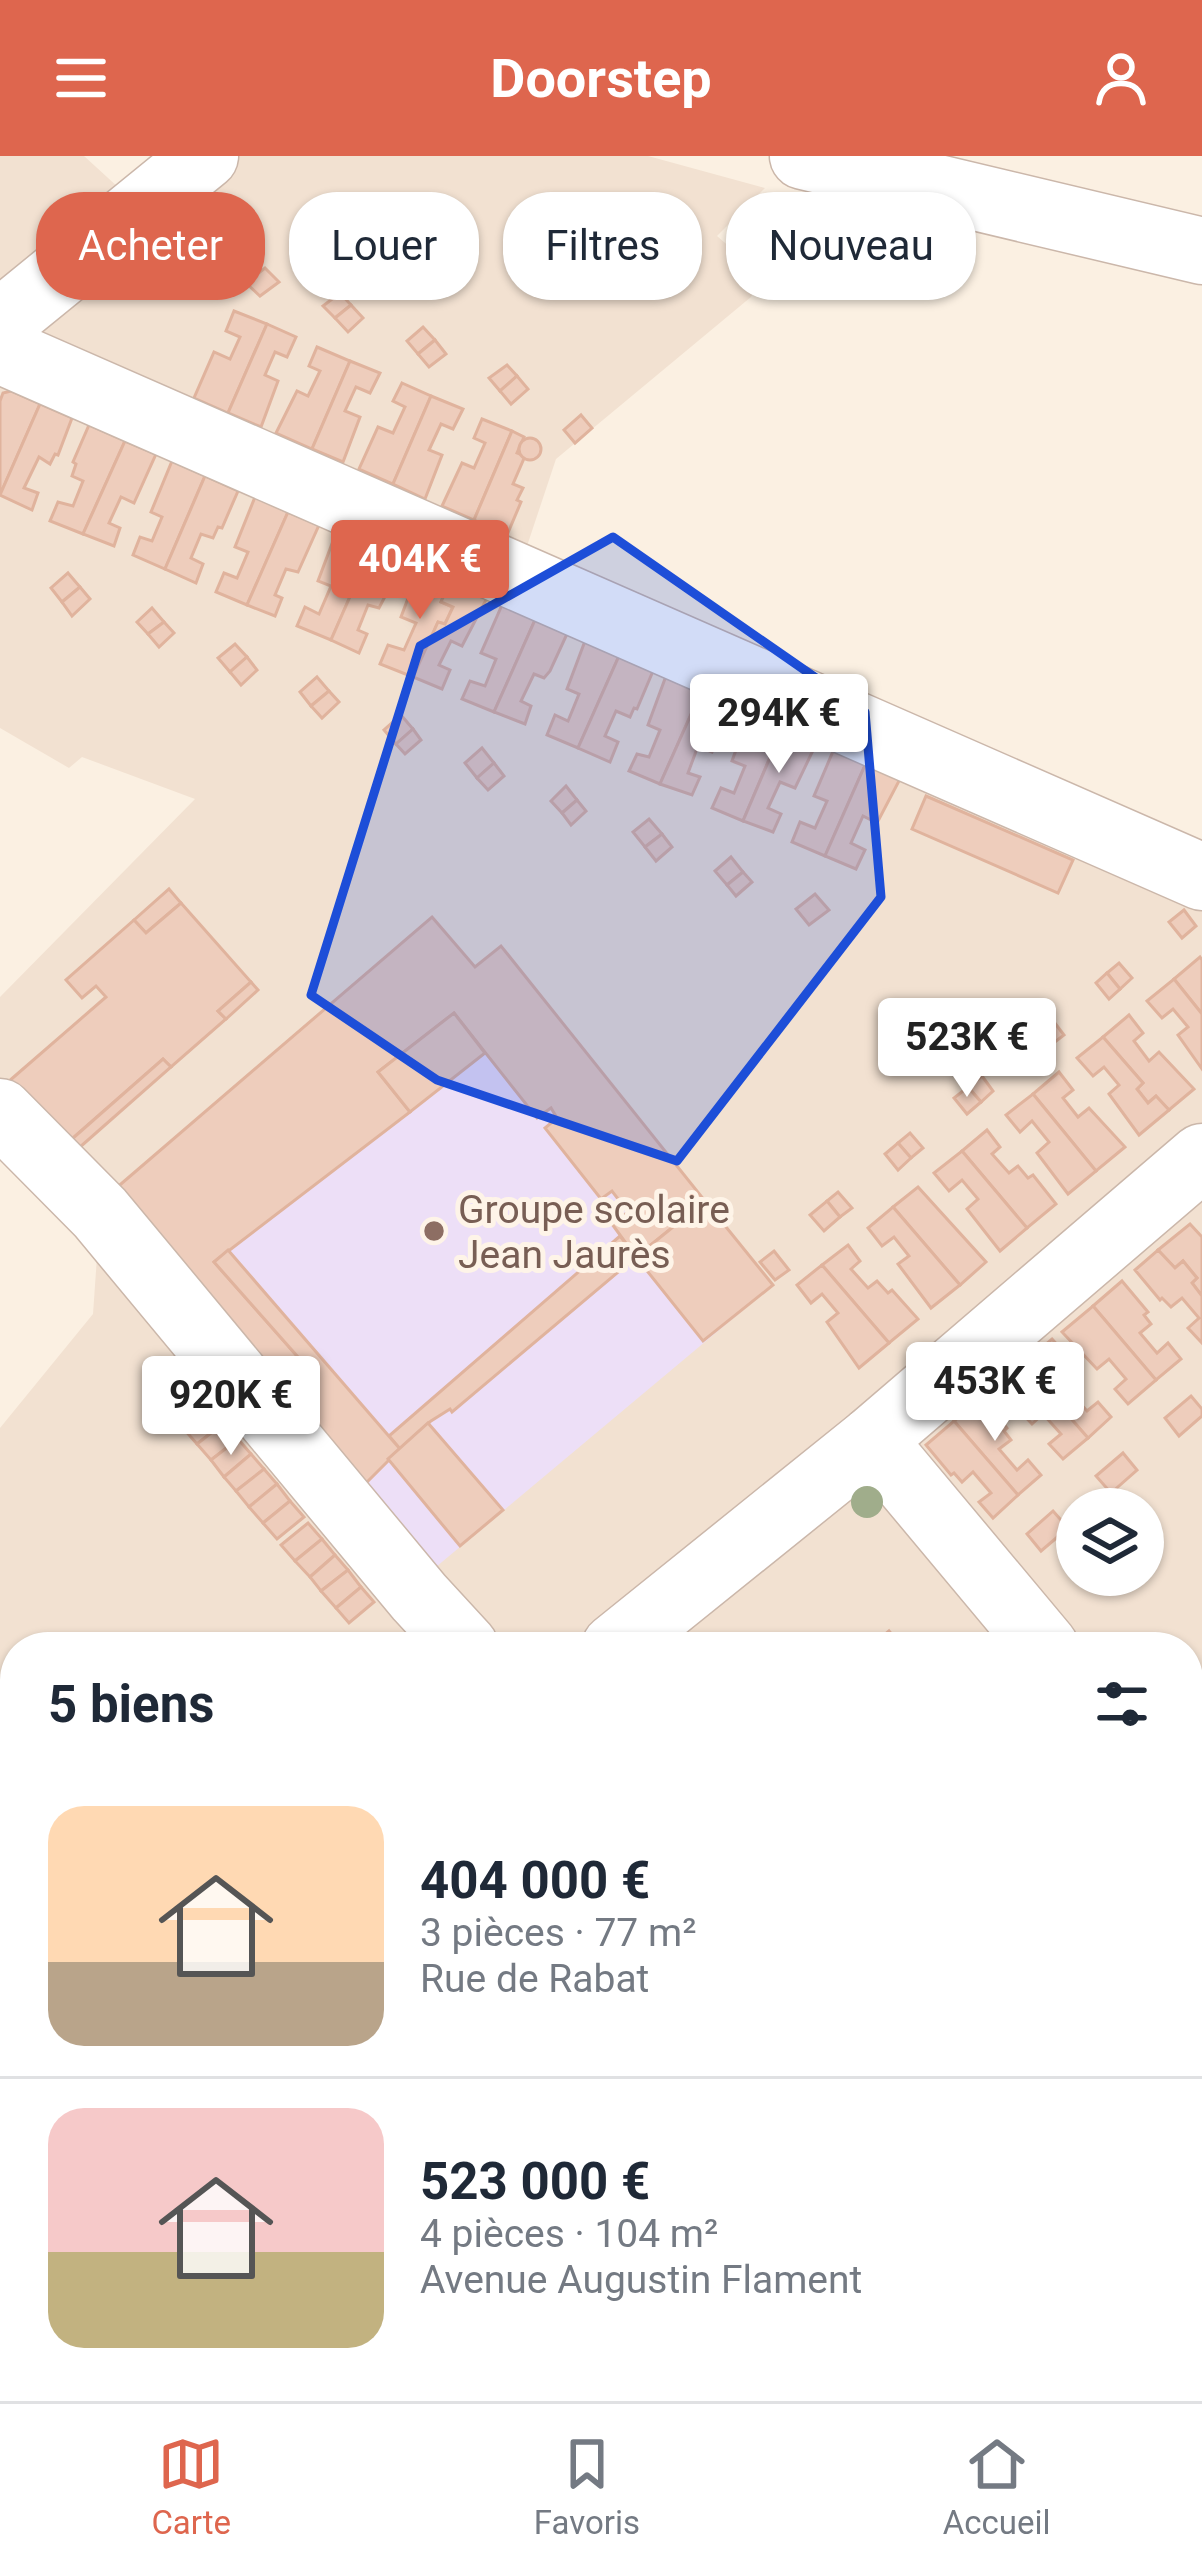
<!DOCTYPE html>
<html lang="fr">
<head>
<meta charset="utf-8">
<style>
  :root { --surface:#fff; --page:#f6f6f7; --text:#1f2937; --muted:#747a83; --line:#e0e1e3; --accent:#de664e }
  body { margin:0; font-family:Roboto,sans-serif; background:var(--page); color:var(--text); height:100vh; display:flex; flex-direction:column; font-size:45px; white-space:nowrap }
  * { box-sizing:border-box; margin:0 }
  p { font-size:39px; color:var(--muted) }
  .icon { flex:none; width:66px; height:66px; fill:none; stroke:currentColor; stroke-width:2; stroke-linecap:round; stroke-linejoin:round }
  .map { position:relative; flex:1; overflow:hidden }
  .sheet { position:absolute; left:0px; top:1476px; width:1203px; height:771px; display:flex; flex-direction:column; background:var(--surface); border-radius:48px 48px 0 0; box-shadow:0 3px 9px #0004 }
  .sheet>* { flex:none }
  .banner { position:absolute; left:36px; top:36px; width:1131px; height:108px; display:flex; gap:24px }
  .buttons { position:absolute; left:1056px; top:1332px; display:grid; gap:24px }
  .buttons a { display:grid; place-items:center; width:108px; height:108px; border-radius:50%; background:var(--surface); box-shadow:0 3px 9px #0004; font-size:60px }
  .price { position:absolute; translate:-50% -102px; padding:0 27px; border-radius:12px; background:#fff; color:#222; font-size:39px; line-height:78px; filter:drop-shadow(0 3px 6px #0008) }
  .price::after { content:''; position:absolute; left:50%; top:72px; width:36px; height:27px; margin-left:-18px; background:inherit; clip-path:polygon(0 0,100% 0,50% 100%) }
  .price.active { background:var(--accent); color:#fff }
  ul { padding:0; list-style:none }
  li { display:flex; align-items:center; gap:36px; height:300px; padding:0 48px }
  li+li { border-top:3px solid var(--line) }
  li span { display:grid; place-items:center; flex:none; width:336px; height:240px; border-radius:36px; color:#555 }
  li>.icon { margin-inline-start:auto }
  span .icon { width:144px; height:144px; fill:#fffc; stroke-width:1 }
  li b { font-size:51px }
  h2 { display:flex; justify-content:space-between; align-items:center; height:144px; padding:0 48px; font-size:51px }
  .pill { padding:0 42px; border-radius:48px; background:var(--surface); box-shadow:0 3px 9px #0004; font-size:42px; line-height:108px }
  .pill.active { background:var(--accent); color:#fff }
  header { display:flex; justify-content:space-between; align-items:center; height:156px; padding:0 48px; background:var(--accent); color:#fff; font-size:54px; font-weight:700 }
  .menu { display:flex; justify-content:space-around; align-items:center; height:168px; border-top:3px solid var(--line); background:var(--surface); font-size:33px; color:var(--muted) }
  .menu a { display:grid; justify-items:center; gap:6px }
  .menu .active { color:var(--accent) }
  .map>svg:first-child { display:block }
  .residential { fill:#f2e1d1; fill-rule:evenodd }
  .education { fill:#eddff7 }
  .building { fill:#eecdbc; stroke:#e0b39d; stroke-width:3 }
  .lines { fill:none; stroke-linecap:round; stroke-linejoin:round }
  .minor-casing { stroke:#cbb7aa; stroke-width:69 }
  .minor { stroke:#fff; stroke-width:66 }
  .tree { fill:#a0ad8b }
  .marked { fill:#1d4ed8; fill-opacity:0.2; stroke:#1d4ed8; stroke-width:9; stroke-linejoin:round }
  .education-dot { fill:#8d6e63; stroke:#fef4e8; stroke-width:4.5 }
  .labels { text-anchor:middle; stroke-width:10; stroke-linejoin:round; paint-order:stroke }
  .education-label { font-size:39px; fill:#785e54; stroke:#fef4e8; text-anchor:start }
</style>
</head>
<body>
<header><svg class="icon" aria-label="menu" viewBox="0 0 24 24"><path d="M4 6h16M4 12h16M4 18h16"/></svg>Doorstep<svg class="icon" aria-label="person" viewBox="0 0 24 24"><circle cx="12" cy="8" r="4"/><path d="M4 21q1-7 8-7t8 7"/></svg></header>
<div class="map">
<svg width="1202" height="2245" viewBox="0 0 1202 2245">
  <rect width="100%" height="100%" fill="#fbf0e2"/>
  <path class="residential" d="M 0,0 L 84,0 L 142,53 L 205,0 L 648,0 L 765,32 L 717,80 L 762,119 L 751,141 L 556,303 L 517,420 L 1202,721 L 1202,2245 L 0,2245 L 0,1272 L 93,1158 L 100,1058 L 0,956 L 0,841 L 195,643 L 82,601 L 69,612 L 0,572 ZM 1077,1353 L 1143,1353 L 1143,1419 L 1077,1419 ZM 15,1491 L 1188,1491 L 1188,2232 L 15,2232 Z"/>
  <path class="education" d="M 432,761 L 475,811 L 501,790 L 773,1129 L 436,1411 L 107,1040 Z"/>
  <g class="building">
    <path d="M 265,112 L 279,126 L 260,140 L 246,127 Z"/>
    <path d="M 340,137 L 351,149 L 335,162 L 323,150 Z"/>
    <path d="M 351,149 L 363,162 L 348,176 L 335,162 Z"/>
    <path d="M 234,155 L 267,168 L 228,257 L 194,242 L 214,196 L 230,203 L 240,181 L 226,175 Z"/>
    <path d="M 267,168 L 296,181 L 287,201 L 275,196 L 265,219 L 278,225 L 261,271 L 228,257 Z"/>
    <path d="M 423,171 L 435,184 L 418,198 L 407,185 Z"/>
    <path d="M 435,184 L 446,198 L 429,211 L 418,198 Z"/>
    <path d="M 317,191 L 350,205 L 312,293 L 276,277 L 297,235 L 308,240 L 320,215 L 309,210 Z"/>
    <path d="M 350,205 L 380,217 L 370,237 L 356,231 L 345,255 L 360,261 L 343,306 L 312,293 Z"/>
    <path d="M 507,209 L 517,220 L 500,235 L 489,222 Z"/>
    <path d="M 517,220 L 528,233 L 511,248 L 500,235 Z"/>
    <path d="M 402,227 L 431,240 L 393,328 L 359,313 L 378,271 L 393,277 L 405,251 L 393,245 Z"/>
    <path d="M 11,235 L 40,248 L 0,339 L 0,245 L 3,237 Z"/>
    <path d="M 431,240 L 463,253 L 453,273 L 441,268 L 429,294 L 442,299 L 425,343 L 393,328 Z"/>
    <path d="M 40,248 L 72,262 L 58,299 L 55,298 L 50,308 L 39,301 L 24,332 L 38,337 L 32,354 L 0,339 Z"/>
    <path d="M 581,259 L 592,272 L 575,287 L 564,274 Z"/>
    <path d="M 482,263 L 512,275 L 474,364 L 442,350 L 462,307 L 474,312 L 485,287 L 474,282 Z"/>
    <path d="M 89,269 L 125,285 L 83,378 L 50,365 L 58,346 L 73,350 L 83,325 L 72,320 L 76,308 L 73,306 Z"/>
    <path d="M 512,275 L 524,281 L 517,297 L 525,300 L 513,328 L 523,332 L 517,344 L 521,346 L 507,379 L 474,364 Z"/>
    <circle cx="530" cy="293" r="11"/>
    <path d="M 125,285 L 156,298 L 134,347 L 121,341 L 109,367 L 120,372 L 114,390 L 83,378 Z"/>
    <path d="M 172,305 L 205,320 L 165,413 L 133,399 L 140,381 L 152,385 L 162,361 L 151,356 Z"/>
    <path d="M 205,320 L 238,335 L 222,372 L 218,371 L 213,382 L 201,378 L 191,402 L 203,408 L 196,427 L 165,413 Z"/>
    <path d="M 255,341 L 288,356 L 247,449 L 216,436 L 224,417 L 237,422 L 248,396 L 235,391 Z"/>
    <path d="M 288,356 L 319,369 L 298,416 L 286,413 L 275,439 L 282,442 L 275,460 L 247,449 Z"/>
    <path d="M 336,377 L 365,390 L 357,407 L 369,412 L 362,429 L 356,427 L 331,484 L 297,470 L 305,451 L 319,458 L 331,430 L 318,425 Z"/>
    <path d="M 365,390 L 403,406 L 379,452 L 368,449 L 358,474 L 367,478 L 359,497 L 331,484 L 356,427 L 362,429 L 369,412 L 357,407 Z"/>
    <path d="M 419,413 L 450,426 L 441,446 L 453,451 L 445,468 L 438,466 L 413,521 L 380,508 L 388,489 L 404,494 L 416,467 L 401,461 Z"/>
    <path d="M 68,417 L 80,431 L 62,446 L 51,432 Z"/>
    <path d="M 450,426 L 487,442 L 462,490 L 451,485 L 439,509 L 450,514 L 442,533 L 413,521 L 438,466 L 445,468 L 453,451 L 441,446 Z"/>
    <path d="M 80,431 L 90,443 L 72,460 L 62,446 Z"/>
    <path d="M 502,449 L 535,464 L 494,556 L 462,543 L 470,525 L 485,530 L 496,503 L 481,497 Z"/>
    <path d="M 152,452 L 164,466 L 148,478 L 137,466 Z"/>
    <path d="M 535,464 L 567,478 L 550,515 L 544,522 L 534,518 L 521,545 L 531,550 L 525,568 L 494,556 Z"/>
    <path d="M 164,466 L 174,477 L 159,491 L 148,478 Z"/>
    <path d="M 585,485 L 619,500 L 578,592 L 547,579 L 555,559 L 568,565 L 579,538 L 567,533 Z"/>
    <path d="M 235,488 L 247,501 L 230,516 L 218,502 Z"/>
    <path d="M 619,500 L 653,515 L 637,553 L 634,552 L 630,561 L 616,555 L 605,580 L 618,586 L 610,606 L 578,592 Z"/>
    <path d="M 247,501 L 257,514 L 241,529 L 230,516 Z"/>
    <path d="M 666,520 L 701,536 L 660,628 L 629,615 L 637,598 L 649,601 L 660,574 L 648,569 Z"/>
    <path d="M 317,521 L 329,535 L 311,550 L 300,536 Z"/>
    <path d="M 329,535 L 339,546 L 322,562 L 311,550 Z"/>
    <path d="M 701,536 L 734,550 L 712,596 L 698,590 L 688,617 L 700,621 L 692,639 L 660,628 Z"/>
    <path d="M 750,556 L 783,571 L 743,665 L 712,652 L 721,632 L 734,637 L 745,610 L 732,605 Z"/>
    <path d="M 401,559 L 413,573 L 396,588 L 384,574 Z"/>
    <path d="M 783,571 L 817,586 L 795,632 L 780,626 L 768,652 L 781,658 L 773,676 L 743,665 Z"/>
    <path d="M 413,573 L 421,584 L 405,598 L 396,588 Z"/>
    <path d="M 482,592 L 494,607 L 477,622 L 465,607 Z"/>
    <path d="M 834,593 L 866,607 L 825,700 L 792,686 L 800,666 L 815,672 L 827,645 L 814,640 Z"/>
    <path d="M 494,607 L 504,620 L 488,634 L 477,622 Z"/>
    <path d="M 866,607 L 900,623 L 877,667 L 863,660 L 851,687 L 865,694 L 856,713 L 825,700 Z"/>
    <path d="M 566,630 L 577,644 L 562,657 L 551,645 Z"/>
    <path d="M 926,640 L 1073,704 L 1058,737 L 912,673 Z"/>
    <path d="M 577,644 L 586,655 L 571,669 L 562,657 Z"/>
    <path d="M 649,663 L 662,678 L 645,691 L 633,676 Z"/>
    <path d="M 662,678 L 672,691 L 656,705 L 645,691 Z"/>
    <path d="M 731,701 L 743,716 L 727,729 L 715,715 Z"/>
    <path d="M 743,716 L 752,726 L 736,740 L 727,729 Z"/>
    <path d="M 169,733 L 181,747 L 146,777 L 134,764 Z"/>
    <path d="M 815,738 L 829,754 L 809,769 L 796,753 Z"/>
    <path d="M 181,747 L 251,826 L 218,855 L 226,863 L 171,911 L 163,903 L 64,990 L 8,926 L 106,841 L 96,830 L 82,842 L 66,824 L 134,764 L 146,777 Z"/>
    <path d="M 1184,754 L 1196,770 L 1182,782 L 1169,766 Z"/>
    <path d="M 432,761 L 475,811 L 501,790 L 705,1045 L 636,1101 L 612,1068 L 628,1056 L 612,1035 L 601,1043 L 545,972 L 557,962 L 551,952 L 537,962 L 454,857 L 378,916 L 410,956 L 214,1106 L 305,1209 L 278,1234 L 107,1040 Z"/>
    <path d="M 1200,801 L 1202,804 L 1202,858 L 1174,823 Z"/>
    <path d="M 1119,807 L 1132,822 L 1120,833 L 1107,817 Z"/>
    <path d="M 1107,817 L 1120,833 L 1109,843 L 1096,827 Z"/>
    <path d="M 1174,823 L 1202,858 L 1202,913 L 1178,879 L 1188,871 L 1173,853 L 1162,862 L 1147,845 Z"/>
    <path d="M 251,826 L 258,834 L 226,863 L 218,855 Z"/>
    <path d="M 454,857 L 485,897 L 410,956 L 378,916 Z"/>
    <path d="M 1129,859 L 1143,877 L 1134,885 L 1149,905 L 1159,896 L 1194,933 L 1169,954 L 1156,940 L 1148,947 L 1137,933 L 1143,927 L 1103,881 Z"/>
    <path d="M 1051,862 L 1064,879 L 1051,889 L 1037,873 Z"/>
    <path d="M 1037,873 L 1051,889 L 1038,900 L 1024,884 Z"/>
    <path d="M 1103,881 L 1143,927 L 1137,933 L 1148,947 L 1156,940 L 1169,954 L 1139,979 L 1109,938 L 1119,929 L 1104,911 L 1093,920 L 1077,902 Z"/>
    <path d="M 163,903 L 171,911 L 71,999 L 64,990 Z"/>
    <path d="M 1059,916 L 1073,934 L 1063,942 L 1078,961 L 1089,952 L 1125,991 L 1096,1015 L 1033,938 Z"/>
    <path d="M 982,920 L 993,935 L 981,946 L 968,931 Z"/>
    <path d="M 968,931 L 981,946 L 967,958 L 954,942 Z"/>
    <path d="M 1033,938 L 1096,1015 L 1068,1038 L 1037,997 L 1049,986 L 1032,965 L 1020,976 L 1006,959 Z"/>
    <path d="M 987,974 L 1000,991 L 992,998 L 1009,1017 L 1018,1010 L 1028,1022 L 1033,1019 L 1056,1048 L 1027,1072 L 962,995 Z"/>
    <path d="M 910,977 L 923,992 L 911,1002 L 898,987 Z"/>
    <path d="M 898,987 L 911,1002 L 898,1014 L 885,998 Z"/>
    <path d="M 962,995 L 1027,1072 L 1000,1095 L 967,1053 L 978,1043 L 962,1024 L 949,1035 L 934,1017 Z"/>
    <path d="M 918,1031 L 986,1106 L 960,1129 L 893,1051 Z"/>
    <path d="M 838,1036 L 852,1052 L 840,1061 L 827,1045 Z"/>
    <path d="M 705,1045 L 773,1129 L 703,1185 L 636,1101 Z"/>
    <path d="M 827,1045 L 840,1061 L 824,1075 L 810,1059 Z"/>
    <path d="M 893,1051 L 960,1129 L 931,1152 L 898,1108 L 909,1100 L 894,1081 L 882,1090 L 868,1072 Z"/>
    <path d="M 1190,1068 L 1202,1081 L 1202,1140 L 1192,1127 L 1197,1122 L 1183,1105 L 1175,1112 L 1158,1094 Z"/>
    <path d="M 620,1080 L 636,1101 L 452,1256 L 450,1253 L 431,1265 L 400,1293 L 389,1280 Z"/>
    <path d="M 848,1089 L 860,1105 L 851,1113 L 868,1132 L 877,1125 L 888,1137 L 892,1134 L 918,1163 L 889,1187 L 822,1109 Z"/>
    <path d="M 228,1094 L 400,1293 L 363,1330 L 278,1234 L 305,1209 L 214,1106 Z"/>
    <path d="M 1158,1094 L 1175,1112 L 1183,1105 L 1197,1122 L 1192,1127 L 1202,1140 L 1202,1187 L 1188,1172 L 1199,1162 L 1182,1142 L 1171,1151 L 1162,1142 L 1160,1144 L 1135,1114 Z"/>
    <path d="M 774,1095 L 789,1114 L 775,1124 L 760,1106 Z"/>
    <path d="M 822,1109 L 889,1187 L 859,1212 L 827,1166 L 838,1157 L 822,1138 L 811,1147 L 797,1129 Z"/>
    <path d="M 1122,1125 L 1148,1156 L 1144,1159 L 1151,1168 L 1140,1177 L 1157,1197 L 1168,1187 L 1181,1203 L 1156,1224 L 1093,1150 Z"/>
    <path d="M 1093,1150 L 1156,1224 L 1128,1248 L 1115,1233 L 1126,1223 L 1109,1203 L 1097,1213 L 1062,1176 Z"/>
    <path d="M 1052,1183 L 1080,1214 L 1073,1217 L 1081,1226 L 1069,1235 L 1087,1255 L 1098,1246 L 1111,1261 L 1088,1282 L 1023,1208 Z"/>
    <path d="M 1023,1208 L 1088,1282 L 1063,1303 L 1049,1288 L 1061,1278 L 1043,1258 L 1032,1268 L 996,1230 Z"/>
    <path d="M 199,1235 L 211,1250 L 183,1272 L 171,1257 Z"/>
    <path d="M 1191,1240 L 1202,1253 L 1202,1260 L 1179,1280 L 1165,1262 Z"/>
    <path d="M 983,1241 L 1007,1272 L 1004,1275 L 1011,1284 L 999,1293 L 1017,1314 L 1028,1304 L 1041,1319 L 1018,1339 L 954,1265 Z"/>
    <path d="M 211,1250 L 225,1266 L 197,1288 L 183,1272 Z"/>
    <path d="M 954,1265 L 1018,1339 L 993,1362 L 979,1346 L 991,1337 L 973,1316 L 962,1326 L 954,1317 L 951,1319 L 926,1289 Z"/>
    <path d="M 225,1266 L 238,1283 L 211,1304 L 197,1288 Z"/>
    <path d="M 428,1267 L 503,1354 L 460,1390 L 388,1303 Z"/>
    <path d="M 238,1283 L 251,1298 L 224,1321 L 211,1304 Z"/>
    <path d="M 1123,1297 L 1137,1314 L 1111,1337 L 1096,1320 Z"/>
    <path d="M 251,1298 L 264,1313 L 236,1335 L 224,1321 Z"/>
    <path d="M 264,1313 L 277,1328 L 249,1351 L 236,1335 Z"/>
    <path d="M 277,1328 L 290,1345 L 263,1367 L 249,1351 Z"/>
    <path d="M 290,1345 L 304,1361 L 277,1383 L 263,1367 Z"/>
    <path d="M 1053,1355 L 1068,1372 L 1041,1395 L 1027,1378 Z"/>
    <path d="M 308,1367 L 322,1383 L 295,1405 L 281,1389 Z"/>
    <path d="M 322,1383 L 335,1399 L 310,1421 L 295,1405 Z"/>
    <path d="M 335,1399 L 348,1414 L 321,1435 L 310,1421 Z"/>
    <path d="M 348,1414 L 361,1431 L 336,1452 L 321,1435 Z"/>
    <path d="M 361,1431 L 374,1446 L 349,1467 L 336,1452 Z"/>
    <path d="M 889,1475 L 902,1491 L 870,1491 Z"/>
    <path d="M 15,1836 L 15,1887 L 0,1869 L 0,1848 Z"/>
    <path d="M 0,1869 L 15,1887 L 15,1928 L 0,1940 Z"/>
    <path d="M 1188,2023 L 1202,2040 L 1202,2075 L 1188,2088 Z"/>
    <path d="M 15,2071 L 15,2112 L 0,2094 L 0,2084 Z"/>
    <path d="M 0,2121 L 13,2141 L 3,2149 L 15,2164 L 14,2196 L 0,2179 Z"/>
    <path d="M 2,2225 L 6,2231 L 12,2225 L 24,2239 L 17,2245 L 0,2245 Z"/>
    <path d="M 347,2232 L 334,2245 L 260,2245 L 248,2233 Z"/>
    <path d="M 517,2232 L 532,2232 L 545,2245 L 510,2245 L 507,2242 Z"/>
    <path d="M 532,2232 L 574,2232 L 588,2245 L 545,2245 Z"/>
    <path d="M 603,2232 L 616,2232 L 627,2244 L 590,2245 Z"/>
    <path d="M 1043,2232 L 1058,2232 L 1070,2245 L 1042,2245 L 1037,2238 Z"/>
  </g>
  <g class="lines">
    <defs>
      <g id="minor">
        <path d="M 803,0 L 1202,95"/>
        <path d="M 0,167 L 205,0"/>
        <path d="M 0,194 L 1202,721"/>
        <path d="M 0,956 L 100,1057 L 419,1441 L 465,1491"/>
        <path d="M 872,1284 L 1045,1491"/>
        <path d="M 615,1491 L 872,1284 L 1202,1001"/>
        <path d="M 1188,1664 L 1202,1680"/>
        <path d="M 0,2006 L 15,1994"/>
        <path d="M 1188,2162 L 1202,2177"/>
        <path d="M 460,2245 L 474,2232"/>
      </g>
    </defs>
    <use href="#minor" class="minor-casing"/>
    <use href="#minor" class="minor"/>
  </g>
  <circle class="tree" cx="867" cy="1346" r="16"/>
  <path class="marked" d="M 613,381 L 865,556 L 881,741 L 677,1005 L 437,924 L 311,839 L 420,490 Z"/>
  <circle class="education-dot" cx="434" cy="1075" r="12"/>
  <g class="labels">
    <g class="education-label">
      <text x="458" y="1067">Groupe scolaire<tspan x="458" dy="45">Jean Jaurès</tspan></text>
    </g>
  </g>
</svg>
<div class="buttons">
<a><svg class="icon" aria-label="layers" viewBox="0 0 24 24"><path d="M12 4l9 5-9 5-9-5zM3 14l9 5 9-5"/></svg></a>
</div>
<b class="price active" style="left:420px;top:466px">404K €</b>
<b class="price" style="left:779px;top:620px">294K €</b>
<b class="price" style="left:967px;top:944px">523K €</b>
<b class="price" style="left:995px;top:1288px">453K €</b>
<b class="price" style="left:231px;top:1302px">920K €</b>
<div class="banner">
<a class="pill active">Acheter</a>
<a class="pill">Louer</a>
<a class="pill">Filtres</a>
<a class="pill">Nouveau</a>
</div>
<section class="sheet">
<h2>5 biens<svg class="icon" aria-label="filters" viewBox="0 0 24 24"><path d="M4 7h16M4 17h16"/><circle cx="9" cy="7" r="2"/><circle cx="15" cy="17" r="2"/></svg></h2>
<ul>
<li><span style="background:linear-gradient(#ffd9b3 65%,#b9a48a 0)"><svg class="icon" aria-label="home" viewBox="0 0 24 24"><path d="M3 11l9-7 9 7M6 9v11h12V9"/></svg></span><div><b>404 000 €</b><p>3 pièces · 77 m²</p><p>Rue de Rabat</p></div></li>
<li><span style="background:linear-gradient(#f6c9c9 60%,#c2b280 0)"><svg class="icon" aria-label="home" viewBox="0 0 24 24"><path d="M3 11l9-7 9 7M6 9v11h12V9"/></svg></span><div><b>523 000 €</b><p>4 pièces · 104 m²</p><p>Avenue Augustin Flament</p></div></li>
</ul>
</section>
</div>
<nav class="menu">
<a class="active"><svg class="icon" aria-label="map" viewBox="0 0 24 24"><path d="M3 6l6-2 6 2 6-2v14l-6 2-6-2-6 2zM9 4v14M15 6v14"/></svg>Carte</a>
<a><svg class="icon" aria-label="saved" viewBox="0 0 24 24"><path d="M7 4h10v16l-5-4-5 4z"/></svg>Favoris</a>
<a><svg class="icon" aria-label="home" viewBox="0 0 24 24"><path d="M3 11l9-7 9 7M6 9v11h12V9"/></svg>Accueil</a>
</nav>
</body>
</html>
